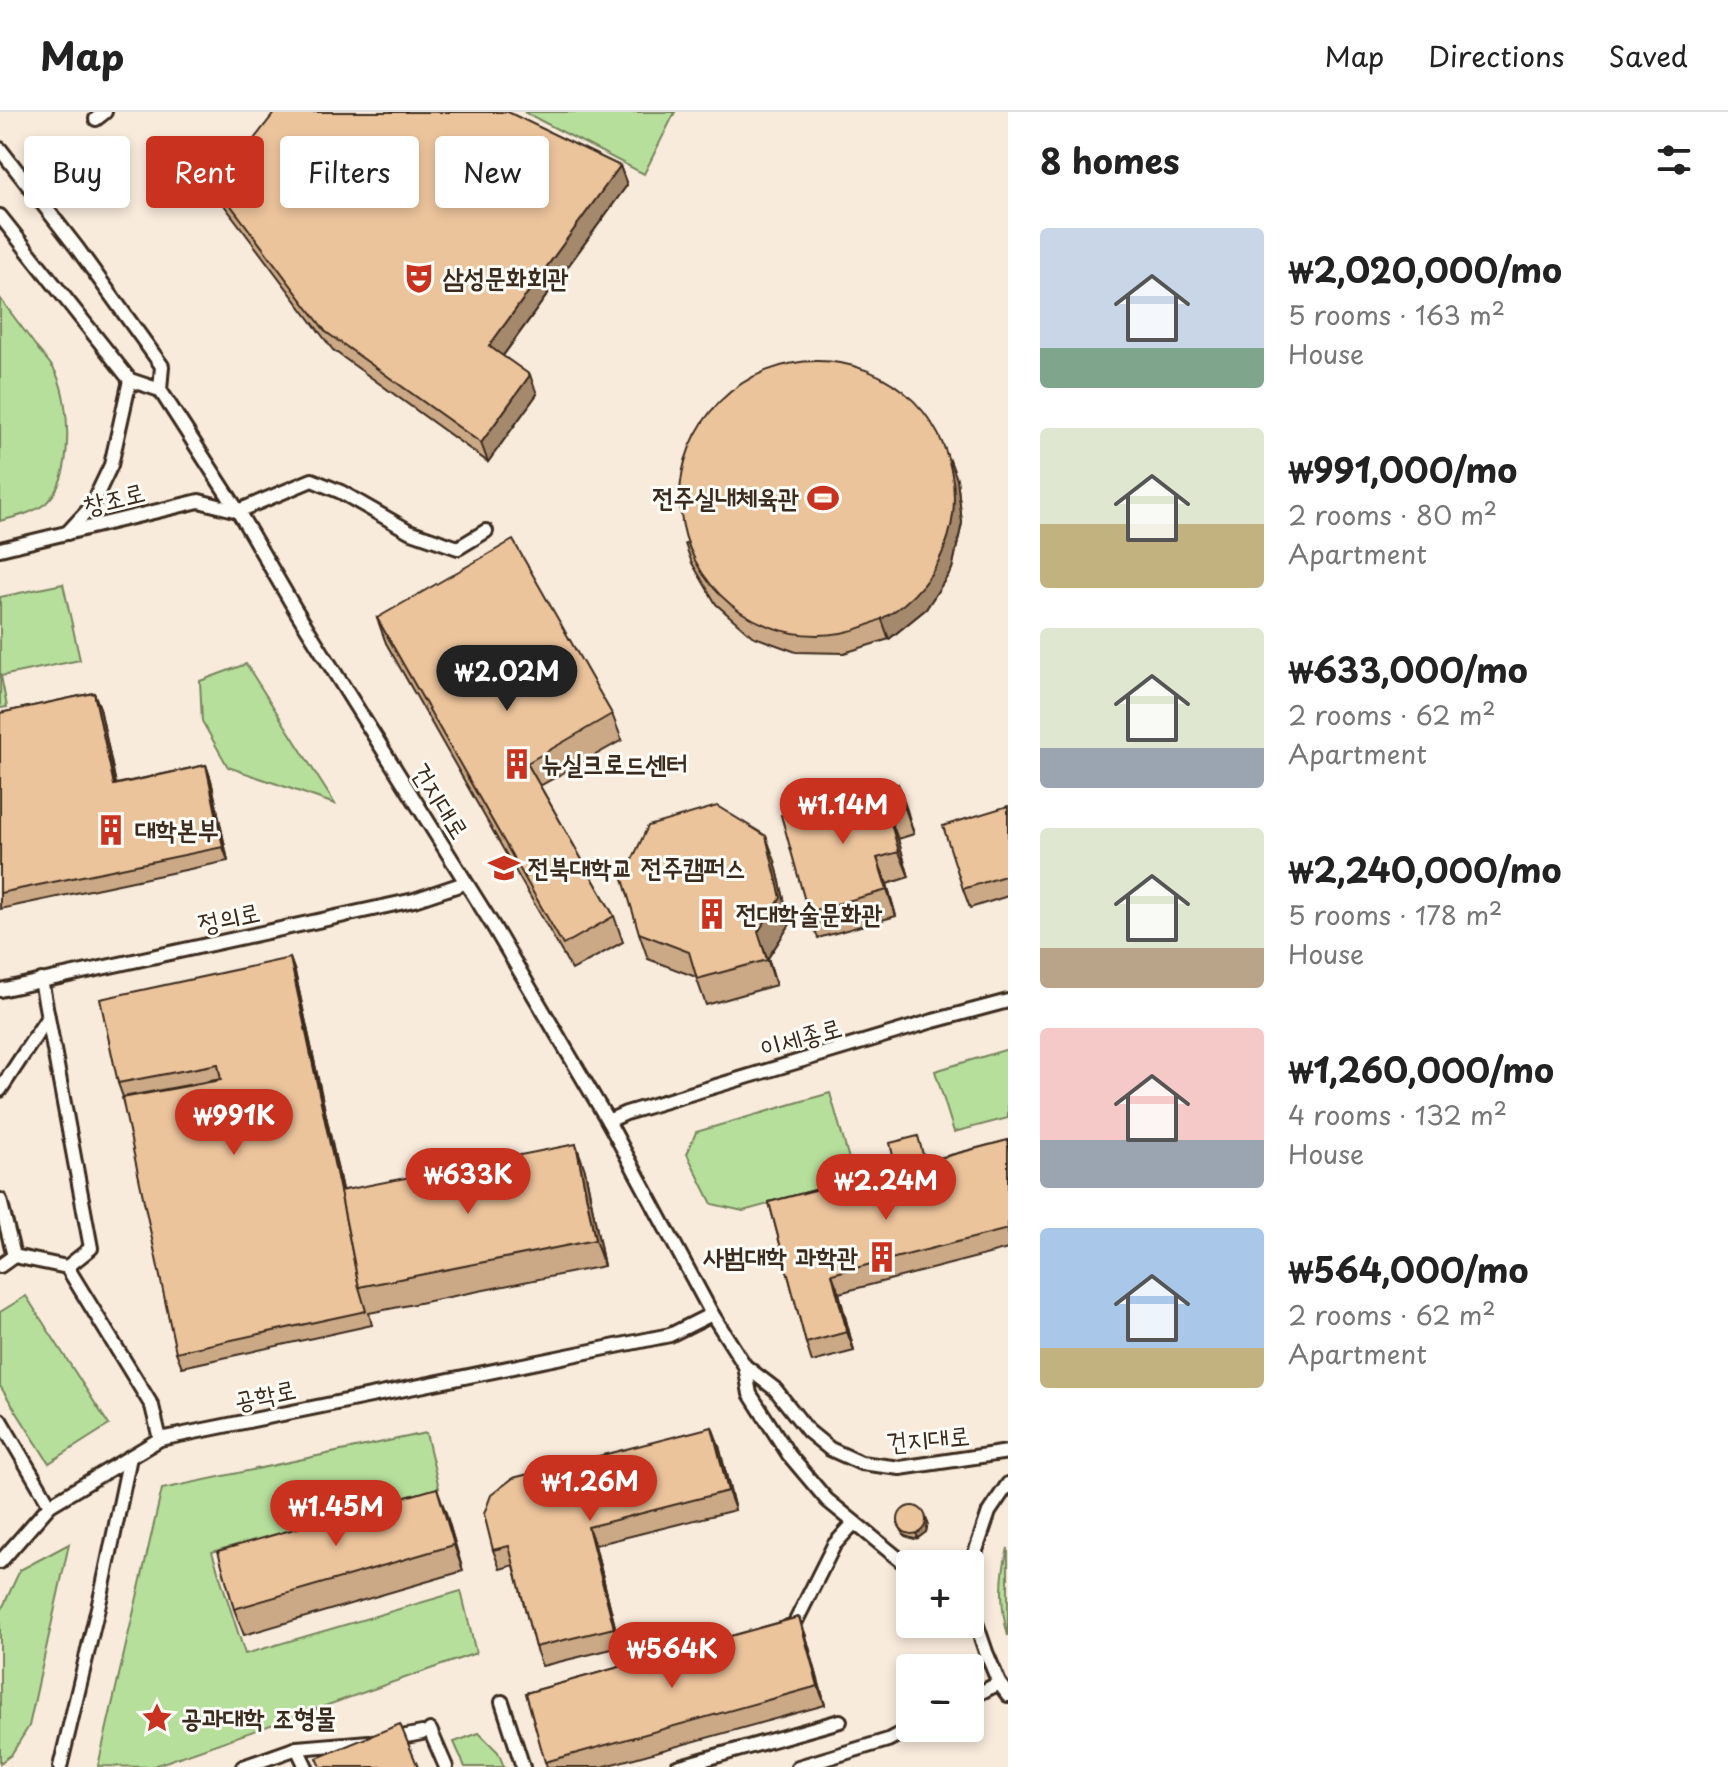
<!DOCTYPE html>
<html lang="en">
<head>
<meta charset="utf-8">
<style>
  :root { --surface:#fff; --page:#f2f2f2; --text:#222; --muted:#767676; --line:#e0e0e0; --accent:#c8321e }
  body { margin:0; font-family:"Playpen Sans","Poor Story",sans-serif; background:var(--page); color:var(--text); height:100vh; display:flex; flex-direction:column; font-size:30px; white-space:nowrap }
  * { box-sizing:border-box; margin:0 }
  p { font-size:26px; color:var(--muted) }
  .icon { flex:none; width:44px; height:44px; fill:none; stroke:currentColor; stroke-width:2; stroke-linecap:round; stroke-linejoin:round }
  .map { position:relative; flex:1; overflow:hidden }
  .details { display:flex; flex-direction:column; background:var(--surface); width:720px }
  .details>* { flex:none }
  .guide { position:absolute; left:24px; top:24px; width:760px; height:72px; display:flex; gap:16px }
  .tools { position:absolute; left:896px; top:1438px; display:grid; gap:16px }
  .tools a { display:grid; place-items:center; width:88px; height:88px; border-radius:8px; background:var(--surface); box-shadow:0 4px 12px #0003; font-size:40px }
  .price { position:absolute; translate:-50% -68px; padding:0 18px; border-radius:28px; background:var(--accent); color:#fff; font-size:26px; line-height:52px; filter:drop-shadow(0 2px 4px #0008) }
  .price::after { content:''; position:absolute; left:50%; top:48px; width:24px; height:18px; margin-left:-12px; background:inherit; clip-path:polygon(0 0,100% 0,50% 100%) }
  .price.active { background:#222; color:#fff }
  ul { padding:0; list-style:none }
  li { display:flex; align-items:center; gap:24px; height:200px; padding:0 32px }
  li span { display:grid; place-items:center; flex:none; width:224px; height:160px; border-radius:8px; color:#555 }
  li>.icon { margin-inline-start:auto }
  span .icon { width:96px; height:96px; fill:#fffc; stroke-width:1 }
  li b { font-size:34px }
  h2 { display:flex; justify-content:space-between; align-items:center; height:96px; padding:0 32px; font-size:34px }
  .tag { padding:0 28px; border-radius:8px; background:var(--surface); box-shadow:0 4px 12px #0003; font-size:28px; line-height:72px }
  .tag.active { background:var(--accent); color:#fff }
  header { display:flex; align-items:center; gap:48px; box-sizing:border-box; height:112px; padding:0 40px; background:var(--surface); border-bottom:2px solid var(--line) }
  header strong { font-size:38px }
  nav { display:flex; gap:44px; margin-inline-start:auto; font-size:28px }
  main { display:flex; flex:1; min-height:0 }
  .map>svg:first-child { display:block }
  .green { fill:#b6df9c; stroke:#78845d; stroke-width:2 }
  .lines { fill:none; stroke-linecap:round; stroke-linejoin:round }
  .service-casing { stroke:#3b2a1e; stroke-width:18 }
  .service { stroke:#fdfcf7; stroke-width:12 }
  .wall { fill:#cba986; stroke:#3b2a1e; stroke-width:2 }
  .shaded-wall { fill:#a5896d; stroke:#3b2a1e; stroke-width:2 }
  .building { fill:#ecc49c; stroke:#3b2a1e; stroke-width:2 }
  .labels { text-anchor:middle; stroke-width:6; stroke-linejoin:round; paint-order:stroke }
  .poi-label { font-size:26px; font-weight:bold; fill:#3b2a1e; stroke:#fdfcf7; text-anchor:start }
  .street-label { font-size:26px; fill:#3b2a1e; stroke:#fdfcf7 }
</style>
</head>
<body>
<header>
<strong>Map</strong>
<nav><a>Map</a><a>Directions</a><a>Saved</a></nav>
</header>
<main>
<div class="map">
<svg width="1008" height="1655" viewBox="0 0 1008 1655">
  <rect width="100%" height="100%" fill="#f8ebdc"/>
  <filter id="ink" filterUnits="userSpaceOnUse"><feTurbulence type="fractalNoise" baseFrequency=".0125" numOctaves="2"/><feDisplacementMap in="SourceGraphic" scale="16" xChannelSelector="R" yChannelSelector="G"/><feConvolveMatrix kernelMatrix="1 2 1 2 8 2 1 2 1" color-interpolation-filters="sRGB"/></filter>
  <g filter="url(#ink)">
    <g class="green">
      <path d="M 524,0 L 675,0 L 644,62 Z"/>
      <path d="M 0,186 C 12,203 25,219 37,236 C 43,244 52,252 56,261 C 71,293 74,366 46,391 C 34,401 15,405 0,409 Z"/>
      <path d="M 63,472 L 80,548 L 1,564 L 7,595 L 0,596 L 0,485 Z"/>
      <path d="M 246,552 L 335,692 L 228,655 L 202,609 L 200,569 Z"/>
      <path d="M 1008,937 L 1008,1006 L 954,1020 L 935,959 Z"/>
      <path d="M 830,981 L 855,1068 L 743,1099 L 712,1092 L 687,1042 L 696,1020 Z"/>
      <path d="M 26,1184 L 109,1313 L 49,1351 L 0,1274 L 0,1200 Z"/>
      <path d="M 426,1321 L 439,1376 L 212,1440 L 245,1542 L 461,1479 L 476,1541 L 151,1655 L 98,1654 L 162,1377 Z"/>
      <path d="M 69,1432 L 29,1614 L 11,1643 L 0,1651 L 0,1501 L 20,1458 Z"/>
      <path d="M 1008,1436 L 1008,1524 C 1000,1494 1000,1465 1008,1436 Z"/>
      <path d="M 479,1621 L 498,1640 L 504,1655 L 465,1655 L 454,1630 Z"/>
    </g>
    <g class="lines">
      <defs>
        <g id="service">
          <path d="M 96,7 L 105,0"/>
          <path d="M 0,37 L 77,136 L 162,254 L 160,278 L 238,399 L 295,497 L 492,812 L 608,1009 L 712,1202 L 745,1254 L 775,1277 L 808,1319 L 830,1337 L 861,1351 L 900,1356 L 1008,1340"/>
          <path d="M 0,104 L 130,268 L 160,278"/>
          <path d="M 238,399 L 312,368 L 341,380 L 409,419 L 458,436 L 486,419"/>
          <path d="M 67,421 L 91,395 L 111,353 L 130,268"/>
          <path d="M 0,437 L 199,389 L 238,399"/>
          <path d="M 41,868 L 91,1136 L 67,1155"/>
          <path d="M 0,878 L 414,788 L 465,771"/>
          <path d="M 0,978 L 48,905"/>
          <path d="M 608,1009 L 626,1001 L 933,909 L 1008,889"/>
          <path d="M 0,1088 L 14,1144"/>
          <path d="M 0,1154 L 14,1144 L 67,1155 L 152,1294 L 160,1327"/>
          <path d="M 745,1254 L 750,1282 L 789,1343 L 827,1388 L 910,1456"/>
          <path d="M 0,1308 L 50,1393"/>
          <path d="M 1008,1372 L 989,1400 L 971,1453 L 975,1508 L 986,1540 L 999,1571 L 1008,1583"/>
          <path d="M 0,1450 L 50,1393 L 160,1327 L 670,1223 L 712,1202"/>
          <path d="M 788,1515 L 794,1513 L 834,1433 L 854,1411"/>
          <path d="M 970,1586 L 999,1571"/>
          <path d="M 502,1590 L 523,1655"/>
          <path d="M 430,1618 L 446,1655"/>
          <path d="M 391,1627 L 422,1621"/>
          <path d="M 297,1636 L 306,1655"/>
          <path d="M 60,1655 L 102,1479 L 130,1345"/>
          <path d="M 243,1655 L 297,1636 L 369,1630"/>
          <path d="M 677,1655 L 840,1609"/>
          <path d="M 798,1655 L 888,1628 L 911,1616"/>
        </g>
      </defs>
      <use href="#service" class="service-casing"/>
      <use href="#service" class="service"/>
    </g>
    <g class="wall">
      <path d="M 620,54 L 627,73 L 503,244 L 537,282 L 488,350 L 333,238 L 224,93 L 217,75 Z"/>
      <path d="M 957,367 L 962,411 L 952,457 L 926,497 L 889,527 L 844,541 L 796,540 L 752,524 L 716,492 L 692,451 L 685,432 Z"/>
      <path d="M 377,506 L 612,602 L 622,628 L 540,674 L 614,804 L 623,830 L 572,858 L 386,531 Z"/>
      <path d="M 94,581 L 100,596 L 116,672 L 206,653 L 211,668 L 228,749 L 0,797 L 0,601 Z"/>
      <path d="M 898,672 L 914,722 L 898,727 L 909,765 L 887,772 L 896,804 L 818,826 L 808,800 L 859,684 Z"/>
      <path d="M 1008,694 L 1008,784 L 970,796 L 963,777 Z"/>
      <path d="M 775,749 L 790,812 L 768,846 L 776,873 L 706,893 L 696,865 L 648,847 L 639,821 Z"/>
      <path d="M 290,846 L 295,860 L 342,1078 L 585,1058 L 604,1154 L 369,1201 L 372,1213 L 182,1255 L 176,1240 L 221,967 L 123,985 L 118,971 Z"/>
      <path d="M 1008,1028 L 1008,1137 L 839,1181 L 854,1239 L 812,1250 L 806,1231 L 769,1090 L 896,1057 L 925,1043 L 927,1049 Z"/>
      <path d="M 712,1315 L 719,1334 L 735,1398 L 595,1433 L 620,1535 L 542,1554 L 535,1535 L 514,1453 L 500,1457 L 493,1438 Z"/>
      <path d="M 446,1401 L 463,1459 L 244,1523 L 234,1497 Z"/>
      <path d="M 928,1411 L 926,1420 L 918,1426 L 914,1427 L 905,1424 L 898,1412 Z"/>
      <path d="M 799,1505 L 806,1524 L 825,1593 L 602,1655 L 547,1655 L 526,1581 Z"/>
    </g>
    <g class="shaded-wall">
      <path d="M 620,54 L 627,73 L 496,253 L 489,234 Z"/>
      <path d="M 530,263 L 537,282 L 488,350 L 481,331 Z"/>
      <path d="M 950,348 L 957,367 L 962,411 L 952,457 L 926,497 L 889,527 L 882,508 Z"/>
      <path d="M 94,581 L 100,596 L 119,687 L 114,673 Z"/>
      <path d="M 206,653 L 211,668 L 228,749 L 223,735 Z"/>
      <path d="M 898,672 L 907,698 L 914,722 L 905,696 Z"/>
      <path d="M 888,701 L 898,727 L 909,765 L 899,740 Z"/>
      <path d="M 766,724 L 775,749 L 790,812 L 768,846 L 776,873 L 758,820 Z"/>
      <path d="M 877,746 L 887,772 L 896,804 L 887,778 Z"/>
      <path d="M 290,846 L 295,860 L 363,1174 L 361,1175 Z"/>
      <path d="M 576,1032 L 585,1058 L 604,1154 L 595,1128 Z"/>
      <path d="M 832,1162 L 839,1181 L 854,1239 L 847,1220 Z"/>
      <path d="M 712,1315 L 719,1334 L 735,1398 L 728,1379 Z"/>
      <path d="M 437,1376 L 446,1401 L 463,1459 L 454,1433 Z"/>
      <path d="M 926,1406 L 928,1411 L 926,1420 L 918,1426 L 916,1421 Z"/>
      <path d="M 588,1415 L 595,1433 L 620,1535 L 614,1516 Z"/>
      <path d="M 799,1505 L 806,1524 L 825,1593 L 818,1574 Z"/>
    </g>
    <g class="building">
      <path d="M 275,0 L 508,0 L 620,54 L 489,234 L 530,263 L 481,331 L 326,220 L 217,75 Z"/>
      <circle cx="817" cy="386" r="137"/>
      <path d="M 513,428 L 612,602 L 527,651 L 614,804 L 563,833 L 377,506 Z"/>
      <path d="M 94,581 L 114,673 L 206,653 L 223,735 L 0,781 L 0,601 Z"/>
      <path d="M 898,672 L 905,696 L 888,701 L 899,740 L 877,746 L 887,778 L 808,800 L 781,703 L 858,681 L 859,684 Z"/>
      <path d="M 717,694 L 766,724 L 781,786 L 758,820 L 767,848 L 697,867 L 689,840 L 639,821 L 623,767 L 648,714 Z"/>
      <path d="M 1008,694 L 1008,763 L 963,777 L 943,714 Z"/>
      <path d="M 290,846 L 340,1079 L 359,1175 L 366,1199 L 176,1240 L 122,986 L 221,968 L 218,952 L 118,971 L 100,887 Z"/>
      <path d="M 918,1024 L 925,1050 L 1008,1028 L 1008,1117 L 832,1162 L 847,1220 L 806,1231 L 769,1090 L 896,1057 L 890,1031 Z"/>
      <path d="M 576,1032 L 595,1128 L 359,1175 L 340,1079 Z"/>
      <path d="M 712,1315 L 728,1379 L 588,1415 L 614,1516 L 535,1535 L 509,1434 L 493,1438 L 484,1402 L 491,1383 L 513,1366 Z"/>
      <path d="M 437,1376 L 454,1433 L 234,1497 L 218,1439 Z"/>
      <circle cx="912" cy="1408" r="14"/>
      <path d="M 799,1505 L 818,1574 L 545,1650 L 526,1581 Z"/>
      <path d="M 400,1612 L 418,1655 L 321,1655 L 317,1646 Z"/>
    </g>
  </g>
  <defs>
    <symbol id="theatre-bare" viewBox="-9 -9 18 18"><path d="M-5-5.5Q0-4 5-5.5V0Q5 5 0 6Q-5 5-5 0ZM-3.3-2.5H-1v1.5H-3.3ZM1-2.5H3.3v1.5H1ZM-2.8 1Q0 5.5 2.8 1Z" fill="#c8321e" stroke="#fdfcf7" stroke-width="2.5" paint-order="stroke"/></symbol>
    <symbol id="stadium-bare" viewBox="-9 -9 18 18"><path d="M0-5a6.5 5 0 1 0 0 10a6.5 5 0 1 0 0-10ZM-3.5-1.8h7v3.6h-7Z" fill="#c8321e" stroke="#fdfcf7" stroke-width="2.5" paint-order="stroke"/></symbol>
    <symbol id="building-bare" viewBox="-9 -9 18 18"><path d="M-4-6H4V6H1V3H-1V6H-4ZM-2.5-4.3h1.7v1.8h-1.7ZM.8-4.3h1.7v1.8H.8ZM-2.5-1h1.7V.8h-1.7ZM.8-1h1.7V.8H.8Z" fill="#c8321e" stroke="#fdfcf7" stroke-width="2.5" paint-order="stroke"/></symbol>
    <symbol id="university-bare" viewBox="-9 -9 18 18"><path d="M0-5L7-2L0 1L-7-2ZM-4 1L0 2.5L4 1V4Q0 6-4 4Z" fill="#c8321e" stroke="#fdfcf7" stroke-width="2.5" paint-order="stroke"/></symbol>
    <symbol id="sight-bare" viewBox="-9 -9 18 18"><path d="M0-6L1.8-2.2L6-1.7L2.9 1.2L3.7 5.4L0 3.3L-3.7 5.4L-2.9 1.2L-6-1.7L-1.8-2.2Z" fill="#c8321e" stroke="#fdfcf7" stroke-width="2.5" paint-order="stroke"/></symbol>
  </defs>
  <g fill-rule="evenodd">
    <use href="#theatre-bare" x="397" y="144" width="44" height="44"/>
    <use href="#stadium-bare" x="801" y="364" width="44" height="44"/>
    <use href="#building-bare" x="495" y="630" width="44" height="44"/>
    <use href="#building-bare" x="89" y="696" width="44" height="44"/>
    <use href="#university-bare" x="482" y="734" width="44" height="44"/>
    <use href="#building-bare" x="690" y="780" width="44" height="44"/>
    <use href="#building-bare" x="860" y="1123" width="44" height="44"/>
    <use href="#sight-bare" x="135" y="1584" width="44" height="44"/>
  </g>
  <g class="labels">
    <g class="poi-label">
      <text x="443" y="175">삼성문화회관</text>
      <text x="799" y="395" text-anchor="end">전주실내체육관</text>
      <text x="541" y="661">뉴실크로드센터</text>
      <text x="135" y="727">대학본부</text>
      <text x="528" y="765">전북대학교 전주캠퍼스</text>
      <text x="736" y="811">전대학술문화관</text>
      <text x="858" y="1154" text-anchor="end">사범대학 과학관</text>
      <text x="181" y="1615">공과대학 조형물</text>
    </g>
    <g class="street-label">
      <text transform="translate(114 387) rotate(-14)" y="9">창조로</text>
      <text transform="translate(440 689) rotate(58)" y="9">건지대로</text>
      <text transform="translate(229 806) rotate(-12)" y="9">정의로</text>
      <text transform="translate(801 926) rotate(-16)" y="9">이세종로</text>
      <text transform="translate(265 1283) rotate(-12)" y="9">공학로</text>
      <text transform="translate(928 1327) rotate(-5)" y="9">건지대로</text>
    </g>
  </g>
</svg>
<div class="tools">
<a>+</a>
<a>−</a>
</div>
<b class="price active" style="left:507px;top:601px">₩2.02M</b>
<b class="price" style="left:843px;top:734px">₩1.14M</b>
<b class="price" style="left:234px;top:1045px">₩991K</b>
<b class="price" style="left:468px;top:1104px">₩633K</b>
<b class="price" style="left:886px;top:1110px">₩2.24M</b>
<b class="price" style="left:590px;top:1411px">₩1.26M</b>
<b class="price" style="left:336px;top:1436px">₩1.45M</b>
<b class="price" style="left:672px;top:1578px">₩564K</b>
<div class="guide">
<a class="tag">Buy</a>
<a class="tag active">Rent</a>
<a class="tag">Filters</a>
<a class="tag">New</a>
</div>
</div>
<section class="details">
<h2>8 homes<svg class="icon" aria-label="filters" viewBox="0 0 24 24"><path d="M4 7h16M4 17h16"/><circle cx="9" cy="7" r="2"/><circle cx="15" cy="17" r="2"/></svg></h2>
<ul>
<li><span style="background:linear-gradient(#c9d6e8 75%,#7fa58c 0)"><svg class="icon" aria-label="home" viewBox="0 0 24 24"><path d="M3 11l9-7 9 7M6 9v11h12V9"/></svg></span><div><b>₩2,020,000/mo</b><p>5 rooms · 163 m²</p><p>House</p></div></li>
<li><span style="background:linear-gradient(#dfe7d0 60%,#c2b280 0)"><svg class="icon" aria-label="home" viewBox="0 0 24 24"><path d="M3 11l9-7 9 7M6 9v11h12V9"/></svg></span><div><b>₩991,000/mo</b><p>2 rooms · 80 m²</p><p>Apartment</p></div></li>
<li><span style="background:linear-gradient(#dfe7d0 75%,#9aa5b1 0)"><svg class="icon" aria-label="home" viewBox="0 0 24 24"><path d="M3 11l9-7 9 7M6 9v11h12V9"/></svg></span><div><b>₩633,000/mo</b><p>2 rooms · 62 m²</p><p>Apartment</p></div></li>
<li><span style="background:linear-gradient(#dfe7d0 75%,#b9a48a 0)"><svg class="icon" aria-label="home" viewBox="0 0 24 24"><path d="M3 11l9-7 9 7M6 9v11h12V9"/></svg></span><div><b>₩2,240,000/mo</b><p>5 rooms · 178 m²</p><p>House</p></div></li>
<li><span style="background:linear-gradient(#f6c9c9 70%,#9aa5b1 0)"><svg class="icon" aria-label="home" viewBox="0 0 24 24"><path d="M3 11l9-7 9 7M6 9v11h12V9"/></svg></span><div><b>₩1,260,000/mo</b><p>4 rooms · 132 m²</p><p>House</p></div></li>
<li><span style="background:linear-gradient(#a9c7e8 75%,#c2b280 0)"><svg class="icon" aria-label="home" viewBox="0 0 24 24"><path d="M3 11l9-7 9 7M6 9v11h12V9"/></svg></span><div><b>₩564,000/mo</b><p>2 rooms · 62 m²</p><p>Apartment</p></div></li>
</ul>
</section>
</main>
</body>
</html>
